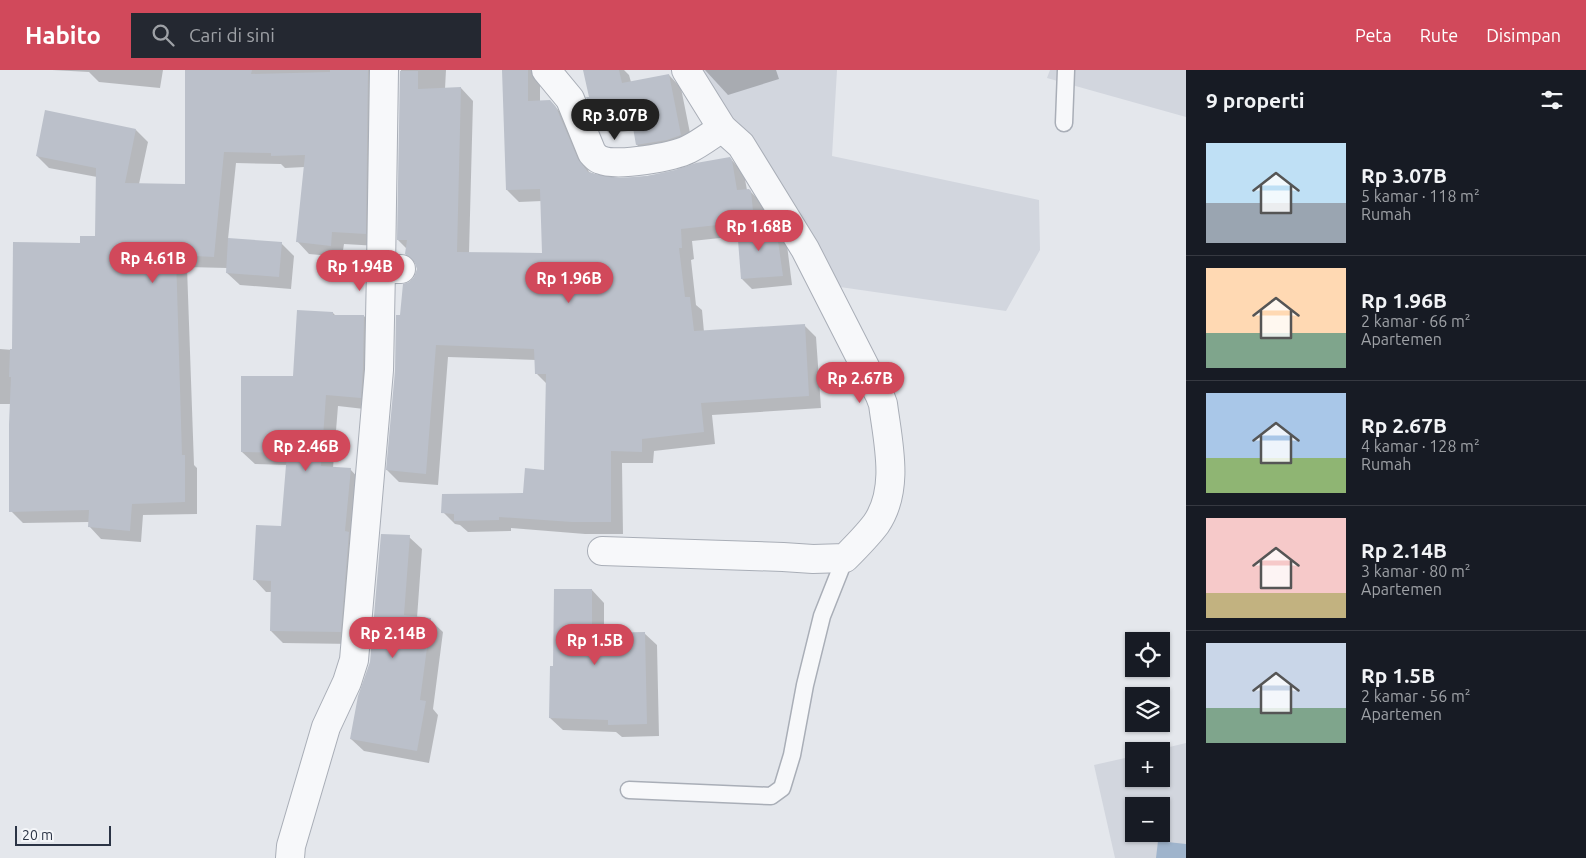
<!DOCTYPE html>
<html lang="id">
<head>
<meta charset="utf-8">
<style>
  :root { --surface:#171b24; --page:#242831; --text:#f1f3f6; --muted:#9ea1a6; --line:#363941; --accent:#d1495b }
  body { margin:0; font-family:Ubuntu,sans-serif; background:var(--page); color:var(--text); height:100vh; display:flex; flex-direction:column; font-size:19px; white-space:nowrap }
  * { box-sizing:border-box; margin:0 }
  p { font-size:16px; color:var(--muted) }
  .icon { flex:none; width:28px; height:28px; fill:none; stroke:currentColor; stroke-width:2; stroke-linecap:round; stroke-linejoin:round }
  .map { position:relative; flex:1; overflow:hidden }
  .drawer { display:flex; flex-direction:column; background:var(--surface); width:400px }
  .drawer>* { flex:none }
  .controls { position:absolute; left:1125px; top:562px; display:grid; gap:10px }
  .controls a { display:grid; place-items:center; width:45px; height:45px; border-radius:0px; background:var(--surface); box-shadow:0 1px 4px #0004; font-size:25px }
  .scale { position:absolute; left:15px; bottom:12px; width:96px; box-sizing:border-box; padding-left:5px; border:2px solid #2b3445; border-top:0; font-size:14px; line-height:18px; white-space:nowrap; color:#2b3445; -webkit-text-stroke:4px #f4f6f9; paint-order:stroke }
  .price { position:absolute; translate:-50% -42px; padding:0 11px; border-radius:18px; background:var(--accent); color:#fff; font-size:16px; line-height:32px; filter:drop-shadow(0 1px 2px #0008) }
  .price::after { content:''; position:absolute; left:50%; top:30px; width:15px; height:11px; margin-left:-8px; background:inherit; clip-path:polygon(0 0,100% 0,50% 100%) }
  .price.active { background:#222; color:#fff }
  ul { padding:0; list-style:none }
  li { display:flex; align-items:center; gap:15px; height:125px; padding:0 20px }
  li+li { border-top:1px solid var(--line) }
  li span { display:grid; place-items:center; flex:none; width:140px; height:100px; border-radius:0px; color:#555 }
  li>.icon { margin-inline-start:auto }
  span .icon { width:60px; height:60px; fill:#fffc; stroke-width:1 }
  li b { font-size:21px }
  h2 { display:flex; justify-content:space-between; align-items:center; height:60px; padding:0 20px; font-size:21px }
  header { display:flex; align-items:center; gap:30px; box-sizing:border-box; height:70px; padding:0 25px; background:var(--accent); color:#fff }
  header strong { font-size:24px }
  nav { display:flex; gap:28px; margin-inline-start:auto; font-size:18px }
  .search { width:350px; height:45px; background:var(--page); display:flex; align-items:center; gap:12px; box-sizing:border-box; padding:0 18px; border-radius:0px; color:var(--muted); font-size:19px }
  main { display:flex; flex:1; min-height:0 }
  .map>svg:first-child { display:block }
  .built { fill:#d2d6de; fill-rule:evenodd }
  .water { fill:#9fb4cc }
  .shadow { fill:#0003 }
  .building { fill:#bbc0ca }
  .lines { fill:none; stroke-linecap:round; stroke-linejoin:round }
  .lane-casing { stroke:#a9aeb7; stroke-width:19 }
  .street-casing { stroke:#a9aeb7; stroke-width:30 }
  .lane { stroke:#f7f8fa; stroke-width:16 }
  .street { stroke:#f7f8fa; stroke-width:28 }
</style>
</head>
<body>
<header>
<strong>Habito</strong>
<div class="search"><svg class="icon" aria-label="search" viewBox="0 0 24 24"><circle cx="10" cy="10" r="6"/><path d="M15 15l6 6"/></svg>Cari di sini</div>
<nav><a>Peta</a><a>Rute</a><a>Disimpan</a></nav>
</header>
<main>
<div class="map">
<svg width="1186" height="788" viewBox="0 0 1186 788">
  <rect width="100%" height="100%" fill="#e4e7ec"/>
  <g class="built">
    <path d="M 674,0 L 837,0 L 832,86 L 1039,130 L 1040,180 L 1006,241 L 840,217 L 813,203 Z"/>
    <path d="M 1050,0 L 1186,0 L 1186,47 L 1047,8 Z"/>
    <path d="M 1186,673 L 1186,788 L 1115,788 L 1094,695 L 1134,686 L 1134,709 L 1161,709 L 1161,681 L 1153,681 ZM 1134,736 L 1161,736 L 1161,764 L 1134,764 Z"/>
  </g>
  <path class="water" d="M 1158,771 L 1186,774 L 1186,788 L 1156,788 Z"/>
  <g class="shadow">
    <path d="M 52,0 L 163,0 L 160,18 L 99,12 L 89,2 Z"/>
    <path d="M 186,0 L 387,0 L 378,176 L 344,174 L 342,187 L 309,184 L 297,171 L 305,97 L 285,98 L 281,94 L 236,93 L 228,169 L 281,173 L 294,186 L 291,219 L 240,215 L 227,203 L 227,198 L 187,197 L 194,395 L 197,398 L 197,444 L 143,445 L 141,472 L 101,469 L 89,456 L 89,452 L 23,453 L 11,441 L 12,334 L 0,334 L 0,279 L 13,280 L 81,175 L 96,167 L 97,107 L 49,98 L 37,86 L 136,60 L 148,72 L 139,114 L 186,115 Z"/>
    <path d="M 401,0 L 446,0 L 445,19 L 461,18 L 473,31 L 469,183 L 544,185 L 542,131 L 519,132 L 507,120 L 503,0 L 532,0 L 540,8 L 540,32 L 550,31 L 568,51 L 589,102 L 608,109 L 634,108 L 662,104 L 730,88 L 744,104 L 747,120 L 749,120 L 763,134 L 765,155 L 770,154 L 780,164 L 787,175 L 792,215 L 752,219 L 742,209 L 739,166 L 692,171 L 694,189 L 691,190 L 696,235 L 702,240 L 704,262 L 804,255 L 816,267 L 821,338 L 712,345 L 715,374 L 654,381 L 653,393 L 622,393 L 623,464 L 585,464 L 511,458 L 511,461 L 468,462 L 460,455 L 455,454 L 443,442 L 525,424 L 545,401 L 547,314 L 537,304 L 536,290 L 448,287 L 438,415 L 399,412 L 387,400 L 401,246 L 410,213 L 415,208 L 418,198 L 416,194 L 407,184 L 407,179 L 398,170 Z"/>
    <path d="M 585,0 L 624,0 L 629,5 L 631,12 L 669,5 L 681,18 L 693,78 L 650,87 L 637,75 L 634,60 L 610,64 L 598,52 Z"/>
    <path d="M 705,0 L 776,0 L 779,9 L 728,25 Z"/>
    <path d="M 333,243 L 336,246 L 364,246 L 376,258 L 373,340 L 338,336 L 333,398 L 350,399 L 362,412 L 353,574 L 283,573 L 271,561 L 272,522 L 266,522 L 254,509 L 282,457 L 288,395 L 255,394 L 242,382 L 294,307 Z"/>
    <path d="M 409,467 L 422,479 L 417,548 L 430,550 L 443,562 L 433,639 L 438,645 L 429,693 L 364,681 L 351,669 L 371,592 Z"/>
    <path d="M 592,520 L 604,533 L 604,564 L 644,563 L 657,575 L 659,666 L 622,667 L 616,662 L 563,660 L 550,648 L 555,597 Z"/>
  </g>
  <g class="building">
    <path d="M 185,0 L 252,0 L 251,4 L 330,2 L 330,0 L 368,0 L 366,164 L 332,162 L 331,176 L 296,172 L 305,85 L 271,86 L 271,83 L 224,82 L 214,187 L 176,185 L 182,385 L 185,385 L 185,432 L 132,434 L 130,461 L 88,457 L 89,440 L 9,442 L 9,354 L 11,307 L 9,307 L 10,279 L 12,279 L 13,172 L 80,173 L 80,166 L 95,166 L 96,98 L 36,86 L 45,40 L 136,59 L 125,113 L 185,114 Z"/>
    <path d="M 502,0 L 528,0 L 528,31 L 550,30 L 556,37 L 578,89 L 588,102 L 595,104 L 619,108 L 647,106 L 675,100 L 696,93 L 730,87 L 732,90 L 737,120 L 749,119 L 751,121 L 754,151 L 681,159 L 682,178 L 679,178 L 685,227 L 690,227 L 694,261 L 805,254 L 809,326 L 701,333 L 704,362 L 642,369 L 642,382 L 611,381 L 611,452 L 572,452 L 499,447 L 499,450 L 454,451 L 454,444 L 441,443 L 442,424 L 523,423 L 525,398 L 544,400 L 546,304 L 535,304 L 534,279 L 436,275 L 426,404 L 386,400 L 395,301 L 396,245 L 400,245 L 403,214 L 409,212 L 414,207 L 417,199 L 414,191 L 405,184 L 407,170 L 397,170 L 400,1 L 418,1 L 418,19 L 461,17 L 457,182 L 542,183 L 540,119 L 506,120 Z"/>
    <path d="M 583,0 L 619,0 L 622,13 L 669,4 L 681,65 L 667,70 L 636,75 L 631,46 L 596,53 L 586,27 L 589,27 Z"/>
    <path d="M 771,153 L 777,164 L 783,206 L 741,209 L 737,157 Z"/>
    <path d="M 228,168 L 282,172 L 279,207 L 226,203 Z"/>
    <path d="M 297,240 L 333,242 L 333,245 L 364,245 L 363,299 L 361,328 L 326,325 L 321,396 L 351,398 L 345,461 L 349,462 L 341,562 L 270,561 L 271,511 L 253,510 L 256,455 L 281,456 L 287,383 L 241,382 L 241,306 L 293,306 Z"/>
    <path d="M 381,464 L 410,465 L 404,545 L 431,548 L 420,630 L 426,631 L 417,681 L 350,669 L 358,626 L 370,592 Z"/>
    <path d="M 554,519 L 592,519 L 592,563 L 645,562 L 647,654 L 608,655 L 608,650 L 549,648 L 550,596 L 553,596 Z"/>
  </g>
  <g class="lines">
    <defs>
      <g id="lane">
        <path d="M 1064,53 L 1066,0"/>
        <path d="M 629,720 L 771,726 L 782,718 L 792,685 L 805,615 L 822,546 L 845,488"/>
      </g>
      <g id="street">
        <path d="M 546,0 L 570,29 L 592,83 C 595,86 597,89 601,90 C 617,97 673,87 689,79 C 701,73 711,65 722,58"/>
        <path d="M 381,199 L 384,0"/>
        <path d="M 602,481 L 783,487 L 813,489 L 845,488 C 856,477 867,466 876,454 C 900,419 888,373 883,334 L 880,326 L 805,179 L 741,75 L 722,58 L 686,0"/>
        <path d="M 290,788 L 291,776 L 326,657 L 347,612 L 354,590 L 379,300 L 381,199 L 401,199"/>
      </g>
    </defs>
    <use href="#lane" class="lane-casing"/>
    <use href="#street" class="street-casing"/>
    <use href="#lane" class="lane"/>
    <use href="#street" class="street"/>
  </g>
</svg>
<div class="controls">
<a><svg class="icon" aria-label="locate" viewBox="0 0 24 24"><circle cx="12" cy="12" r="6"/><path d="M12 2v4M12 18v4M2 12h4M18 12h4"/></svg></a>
<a><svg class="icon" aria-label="layers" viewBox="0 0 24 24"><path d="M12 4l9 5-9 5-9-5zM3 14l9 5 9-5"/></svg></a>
<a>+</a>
<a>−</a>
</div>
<div class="scale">20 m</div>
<b class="price active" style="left:615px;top:71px">Rp 3.07B</b>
<b class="price" style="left:759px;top:182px">Rp 1.68B</b>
<b class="price" style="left:153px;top:214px">Rp 4.61B</b>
<b class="price" style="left:360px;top:222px">Rp 1.94B</b>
<b class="price" style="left:569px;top:234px">Rp 1.96B</b>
<b class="price" style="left:860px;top:334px">Rp 2.67B</b>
<b class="price" style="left:306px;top:402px">Rp 2.46B</b>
<b class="price" style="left:393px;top:589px">Rp 2.14B</b>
<b class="price" style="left:595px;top:596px">Rp 1.5B</b>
</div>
<section class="drawer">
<h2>9 properti<svg class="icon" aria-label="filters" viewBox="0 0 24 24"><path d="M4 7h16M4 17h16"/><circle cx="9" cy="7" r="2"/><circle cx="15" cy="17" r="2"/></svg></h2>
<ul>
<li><span style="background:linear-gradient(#bfe0f5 60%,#9aa5b1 0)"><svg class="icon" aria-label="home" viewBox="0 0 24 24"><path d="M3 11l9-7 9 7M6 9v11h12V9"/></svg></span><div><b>Rp 3.07B</b><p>5 kamar · 118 m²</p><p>Rumah</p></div></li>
<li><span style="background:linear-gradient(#ffd9b3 65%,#7fa58c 0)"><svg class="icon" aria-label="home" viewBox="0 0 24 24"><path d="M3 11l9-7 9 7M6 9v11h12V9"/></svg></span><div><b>Rp 1.96B</b><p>2 kamar · 66 m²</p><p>Apartemen</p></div></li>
<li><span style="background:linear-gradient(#a9c7e8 65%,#8fb573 0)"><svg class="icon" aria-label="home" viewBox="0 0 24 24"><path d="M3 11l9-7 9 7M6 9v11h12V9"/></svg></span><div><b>Rp 2.67B</b><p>4 kamar · 128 m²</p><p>Rumah</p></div></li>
<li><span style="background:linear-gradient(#f6c9c9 75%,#c2b280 0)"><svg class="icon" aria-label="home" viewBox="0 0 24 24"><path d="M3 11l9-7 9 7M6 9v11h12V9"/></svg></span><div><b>Rp 2.14B</b><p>3 kamar · 80 m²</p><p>Apartemen</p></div></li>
<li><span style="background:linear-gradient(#c9d6e8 65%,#7fa58c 0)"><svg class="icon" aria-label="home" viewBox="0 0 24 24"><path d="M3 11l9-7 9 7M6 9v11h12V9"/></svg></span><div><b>Rp 1.5B</b><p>2 kamar · 56 m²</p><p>Apartemen</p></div></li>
</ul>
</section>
</main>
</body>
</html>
